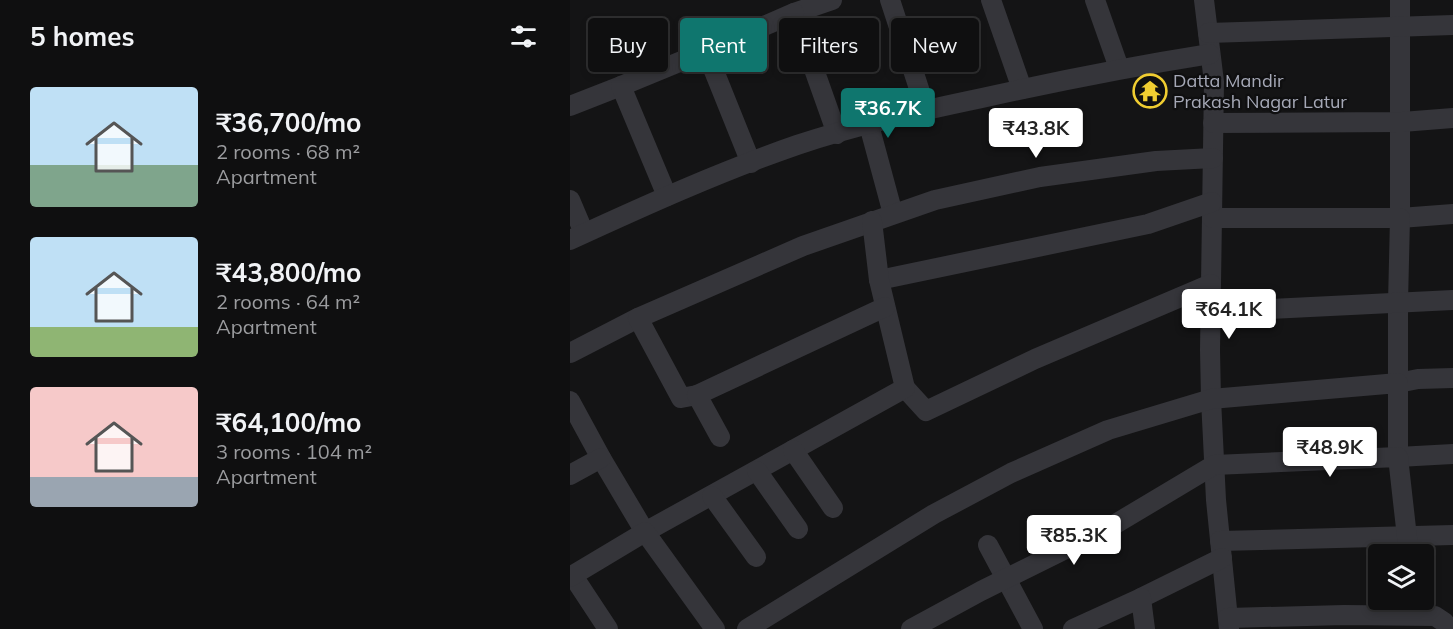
<!DOCTYPE html>
<html lang="en">
<head>
<meta charset="utf-8">
<style>
  :root { --surface:#0f0f10; --page:#1d1d1e; --text:#f1f3f6; --muted:#9b9c9f; --line:#2f2f30; --accent:#0f766e }
  body { margin:0; font-family:Mulish,sans-serif; background:var(--page); color:var(--text); height:100vh; display:flex; flex-direction:column; font-size:22px; white-space:nowrap }
  * { box-sizing:border-box; margin:0 }
  p { font-size:20px; color:var(--muted) }
  .icon { flex:none; width:33px; height:33px; fill:none; stroke:currentColor; stroke-width:2; stroke-linecap:round; stroke-linejoin:round }
  .map { position:relative; flex:1; overflow:hidden }
  .drawer { display:flex; flex-direction:column; background:var(--surface); width:570px }
  .drawer>* { flex:none }
  .banner { position:absolute; left:18px; top:18px; width:570px; height:54px; display:flex; gap:12px }
  .controls { position:absolute; left:798px; top:544px; display:grid; gap:12px }
  .controls a { display:grid; place-items:center; width:66px; height:66px; border-radius:6px; background:var(--surface); box-shadow:0 3px 9px #0003,0 0 0 2px var(--line); font-size:30px }
  .price { position:absolute; translate:-50% -51px; padding:0 14px; border-radius:6px; background:#fff; color:#222; font-size:20px; line-height:39px; filter:drop-shadow(0 2px 3px #0008) }
  .price::after { content:''; position:absolute; left:50%; top:36px; width:18px; height:14px; margin-left:-9px; background:inherit; clip-path:polygon(0 0,100% 0,50% 100%) }
  .price.active { background:var(--accent); color:#fff }
  ul { padding:0; list-style:none }
  li { display:flex; align-items:center; gap:18px; height:150px; padding:0 30px }
  li span { display:grid; place-items:center; flex:none; width:168px; height:120px; border-radius:6px; color:#555 }
  li>.icon { margin-inline-start:auto }
  span .icon { width:72px; height:72px; fill:#fffc; stroke-width:1 }
  li b { font-size:26px }
  h2 { display:flex; justify-content:space-between; align-items:center; height:72px; padding:0 30px; font-size:26px }
  .chip { padding:0 21px; border-radius:6px; background:var(--surface); box-shadow:0 3px 9px #0003,0 0 0 2px var(--line); font-size:21px; line-height:54px }
  .chip.active { background:var(--accent); color:#fff }
  main { display:flex; flex:1; min-height:0 }
  .map>svg:first-child { display:block }
  .lines { fill:none; stroke-linecap:round; stroke-linejoin:round }
  .street { stroke:#35353a; stroke-width:20 }
  .labels { text-anchor:middle; stroke-width:4.5; stroke-linejoin:round; paint-order:stroke }
  .poi-label { font-size:18px; fill:#a5a8b6; stroke:#0f0f10; text-anchor:start }
</style>
</head>
<body>
<main>
<section class="drawer">
<h2>5 homes<svg class="icon" aria-label="filters" viewBox="0 0 24 24"><path d="M4 7h16M4 17h16"/><circle cx="9" cy="7" r="2"/><circle cx="15" cy="17" r="2"/></svg></h2>
<ul>
<li><span style="background:linear-gradient(#bfe0f5 65%,#7fa58c 0)"><svg class="icon" aria-label="home" viewBox="0 0 24 24"><path d="M3 11l9-7 9 7M6 9v11h12V9"/></svg></span><div><b>₹36,700/mo</b><p>2 rooms · 68 m²</p><p>Apartment</p></div></li>
<li><span style="background:linear-gradient(#bfe0f5 75%,#8fb573 0)"><svg class="icon" aria-label="home" viewBox="0 0 24 24"><path d="M3 11l9-7 9 7M6 9v11h12V9"/></svg></span><div><b>₹43,800/mo</b><p>2 rooms · 64 m²</p><p>Apartment</p></div></li>
<li><span style="background:linear-gradient(#f6c9c9 75%,#9aa5b1 0)"><svg class="icon" aria-label="home" viewBox="0 0 24 24"><path d="M3 11l9-7 9 7M6 9v11h12V9"/></svg></span><div><b>₹64,100/mo</b><p>3 rooms · 104 m²</p><p>Apartment</p></div></li>
</ul>
</section>
<div class="map">
<svg width="883" height="629" viewBox="0 0 883 629">
  <rect width="100%" height="100%" fill="#141415"/>
  <g class="lines">
    <g class="street">
      <path d="M 262,0 L 224,13 L 267,134"/>
      <path d="M 320,0 L 356,110"/>
      <path d="M 421,0 L 452,89"/>
      <path d="M 525,0 L 549,68"/>
      <path d="M 634,0 L 644,82 L 640,350 L 641,399 L 646,500 L 659,629"/>
      <path d="M 830,0 L 830,218 L 883,214"/>
      <path d="M 638,33 L 883,25"/>
      <path d="M 0,106 L 51,86"/>
      <path d="M 643,123 L 832,122 L 883,118"/>
      <path d="M 299,125 L 323,214"/>
      <path d="M 181,163 L 136,51 L 224,13"/>
      <path d="M 97,196 L 51,86 L 136,51"/>
      <path d="M 0,200 L 14,233"/>
      <path d="M 642,218 L 830,218 L 828,303 L 828,383 L 848,379 L 883,378"/>
      <path d="M 0,240 C 74,206 149,172 227,145 C 287,125 350,111 412,98 C 488,81 564,66 640,54"/>
      <path d="M 309,280 L 578,224 L 642,202"/>
      <path d="M 640,312 L 883,300"/>
      <path d="M 0,353 L 68,318"/>
      <path d="M 335,388 L 356,411 L 465,359 L 641,284"/>
      <path d="M 127,395 L 111,398 L 68,318 L 233,246 L 365,200 L 470,177 L 586,161 L 643,158"/>
      <path d="M 0,401 L 31,458 L 75,532 L 335,388 L 309,280 L 302,221"/>
      <path d="M 150,437 L 127,395 L 315,307"/>
      <path d="M 223,450 L 263,508"/>
      <path d="M 187,471 L 228,529"/>
      <path d="M 0,475 L 31,458"/>
      <path d="M 142,496 L 186,557"/>
      <path d="M 650,541 L 883,535"/>
      <path d="M 418,545 L 463,629"/>
      <path d="M 3,576 L 38,629"/>
      <path d="M 0,577 L 75,532 L 145,629"/>
      <path d="M 571,598 L 652,558"/>
      <path d="M 658,618 L 774,615 L 865,616 L 874,622 L 880,629"/>
      <path d="M 177,629 L 364,514 L 441,473 L 538,430 L 641,399 L 828,383 L 828,457 L 883,454"/>
      <path d="M 341,629 L 411,591 L 542,526 L 644,465 L 828,457 L 839,555"/>
      <path d="M 503,629 L 571,598 L 575,629"/>
    </g>
  </g>
  <defs>
    <symbol id="temple-ring" viewBox="-11 -11 22 22"><circle r="9.5" fill="#0f0f10" stroke="#f0cd31" stroke-width="1.5"/><path d="M0-6L5-2H3V0L6.5 2.5H4V6H1.5V3h-3V6H-4V2.5H-6.5L-3 0V-2H-5Z" fill="#f0cd31"/></symbol>
  </defs>
  <g fill-rule="evenodd">
    <use href="#temple-ring" x="561" y="72" width="38" height="38"/>
  </g>
  <g class="labels">
    <g class="poi-label">
      <text x="603" y="87">Datta Mandir<tspan x="603" dy="21">Prakash Nagar Latur</tspan></text>
    </g>
  </g>
</svg>
<div class="controls">
<a><svg class="icon" aria-label="layers" viewBox="0 0 24 24"><path d="M12 4l9 5-9 5-9-5zM3 14l9 5 9-5"/></svg></a>
</div>
<b class="price active" style="left:318px;top:139px">₹36.7K</b>
<b class="price" style="left:466px;top:159px">₹43.8K</b>
<b class="price" style="left:659px;top:340px">₹64.1K</b>
<b class="price" style="left:760px;top:478px">₹48.9K</b>
<b class="price" style="left:504px;top:566px">₹85.3K</b>
<div class="banner">
<a class="chip">Buy</a>
<a class="chip active">Rent</a>
<a class="chip">Filters</a>
<a class="chip">New</a>
</div>
</div>
</main>
</body>
</html>
